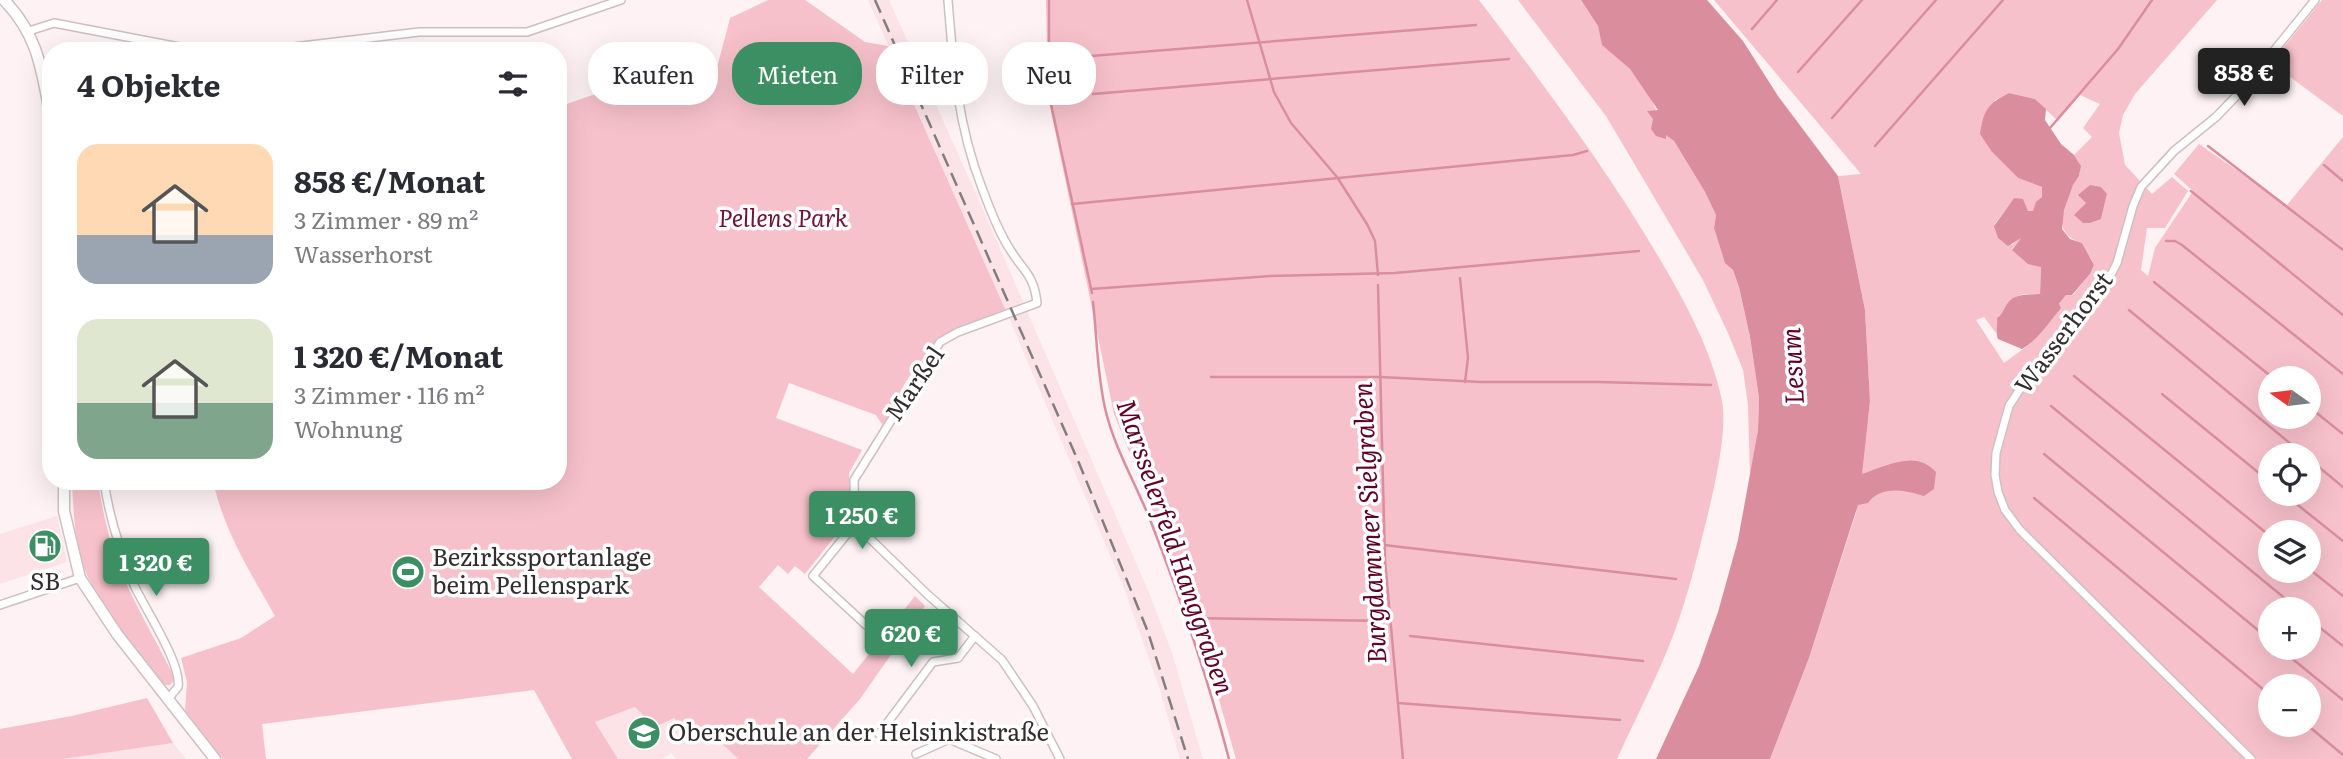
<!DOCTYPE html>
<html lang="de">
<head>
<meta charset="utf-8">
<style>
  :root { --surface:#fff; --page:#f7f7f7; --text:#2b2b33; --muted:#7c7c81; --accent:#3b8f62 }
  body { margin:0; font-family:Literata,serif; background:var(--page); color:var(--text); height:100vh; display:flex; flex-direction:column; font-size:26px; white-space:nowrap }
  * { box-sizing:border-box; margin:0 }
  p { font-size:23px; color:var(--muted) }
  .icon { flex:none; width:38px; height:38px; fill:none; stroke:currentColor; stroke-width:2; stroke-linecap:round; stroke-linejoin:round }
  .map { position:relative; flex:1; overflow:hidden }
  .sheet { position:absolute; left:42px; top:42px; width:525px; height:448px; display:flex; flex-direction:column; background:var(--surface); border-radius:28px; box-shadow:0 7px 28px #0002 }
  .sheet>* { flex:none }
  .guide { position:absolute; left:588px; top:42px; width:665px; height:63px; display:flex; gap:14px }
  .needle { width:46px; rotate:284deg }
  .buttons { position:absolute; left:2258px; top:366px; display:grid; gap:14px }
  .buttons a { display:grid; place-items:center; width:63px; height:63px; border-radius:50%; background:var(--surface); box-shadow:0 7px 28px #0002; font-size:35px }
  .price { position:absolute; translate:-50% -60px; padding:0 16px; border-radius:7px; background:var(--accent); color:#fff; font-size:23px; line-height:46px; filter:drop-shadow(0 2px 4px #0008) }
  .price::after { content:''; position:absolute; left:50%; top:42px; width:21px; height:16px; margin-left:-10px; background:inherit; clip-path:polygon(0 0,100% 0,50% 100%) }
  .price.on { background:#222; color:#fff }
  ul { padding:0; list-style:none }
  li { display:flex; align-items:center; gap:21px; height:175px; padding:0 35px }
  li span { display:grid; place-items:center; flex:none; width:196px; height:140px; border-radius:21px; color:#555 }
  li>.icon { margin-inline-start:auto }
  span .icon { width:84px; height:84px; fill:#fffc; stroke-width:1 }
  li b { font-size:30px }
  h2 { display:flex; justify-content:space-between; align-items:center; height:84px; padding:0 35px; font-size:30px }
  .tag { padding:0 24px; border-radius:28px; background:var(--surface); box-shadow:0 7px 28px #0002; font-size:24px; line-height:63px }
  .tag.on { background:var(--accent); color:#fff }
  .map>svg:first-child { display:block }
  .built { fill:#fbe3e7 }
  .green { fill:#f7c1cb; fill-rule:evenodd }
  .water { fill:#da8e9d }
  .lines { fill:none; stroke-linecap:round; stroke-linejoin:round }
  .stream { stroke:#da8e9d; stroke-width:2.5 }
  .minor-casing { stroke:#cec0c2; stroke-width:10 }
  .tertiary-casing { stroke:#cec0c2; stroke-width:13 }
  .minor { stroke:#fff; stroke-width:7 }
  .tertiary { stroke:#fff; stroke-width:10 }
  .rail { stroke:#847d7e; stroke-width:2.5; stroke-dasharray:14 7; stroke-linecap:butt }
  .labels { text-anchor:middle; stroke-width:7; stroke-linejoin:round; paint-order:stroke }
  .park-label { font-size:24px; font-style:italic; fill:#6e1532; stroke:#fff }
  .street-label { font-size:24px; fill:#322d2e; stroke:#fff }
  .poi-label { font-size:24px; fill:#322d2e; stroke:#fff; text-anchor:start }
  .water-label { font-size:26px; font-style:italic; fill:#5f0226; stroke:#fff }
</style>
</head>
<body>
<div class="map">
<svg width="2343" height="759" viewBox="0 0 2343 759">
  <rect width="100%" height="100%" fill="#fef2f4"/>
  <g class="built">
    <path d="M 868,0 L 889,0 L 982,207 L 1150,595 L 1172,653 L 1203,759 L 1180,759 L 1160,690 L 1124,588 L 1006,311 Z"/>
    <path d="M 57,516 L 67,562 L 0,584 L 0,534 Z"/>
    <path d="M 635,707 L 706,728 L 738,759 L 676,759 L 671,753 L 662,759 L 618,759 L 595,722 Z"/>
    <path d="M 173,743 L 186,759 L 63,759 Z"/>
  </g>
  <g class="green">
    <path d="M 768,0 L 805,0 L 865,42 L 888,46 L 1006,311 L 938,339 L 906,381 L 883,426 L 876,415 L 789,383 L 776,418 L 862,450 L 849,473 L 852,515 L 805,574 L 795,566 L 788,574 L 778,565 L 759,587 L 853,674 L 915,596 L 925,606 L 860,699 L 807,759 L 738,759 L 706,728 L 691,738 L 674,718 L 655,727 L 635,707 L 595,722 L 618,759 L 572,759 L 534,690 L 262,724 L 266,759 L 223,759 L 185,711 L 187,682 L 181,658 L 241,638 L 275,616 C 250,572 224,531 213,481 L 558,481 L 558,107 L 610,89 L 648,92 L 648,84 L 692,83 L 718,64 L 730,18 Z"/>
    <path d="M 1046,0 L 1479,0 C 1542,83 1605,166 1658,256 C 1684,300 1712,350 1722,401 C 1727,428 1717,474 1711,501 C 1700,546 1690,590 1674,633 C 1658,676 1636,717 1617,759 L 1236,759 L 1195,616 L 1114,414 L 1048,97 Z"/>
    <path d="M 1518,0 L 1581,0 L 1598,26 L 1603,45 L 1630,69 L 1650,96 L 1666,134 L 1674,141 L 1705,192 L 1716,215 L 1714,228 L 1725,262 L 1733,270 L 1739,287 L 1750,337 L 1759,398 L 1758,430 L 1750,476 L 1748,405 L 1743,370 L 1728,333 L 1703,280 L 1606,116 Z"/>
    <path d="M 1714,0 L 2217,0 L 2135,94 L 2123,115 L 2119,133 L 2125,165 L 2152,194 L 2172,177 L 2188,191 L 2165,228 L 2147,228 L 2141,270 L 2148,276 L 2155,248 L 2193,191 L 2174,174 L 2199,144 L 2287,205 L 2343,137 L 2343,759 L 1770,759 L 1809,658 L 1856,513 L 1870,401 L 1865,310 L 1838,176 L 1861,174 ZM 2009,93 L 2035,99 L 2058,121 L 2080,95 L 2100,104 L 2083,128 L 2092,137 L 2074,155 C 2077,160 2081,164 2080,170 C 2080,177 2076,179 2073,185 C 2061,207 2052,234 2082,243 L 2094,265 L 2090,274 L 2073,295 L 2066,295 L 2030,344 L 2004,363 L 1976,320 L 1984,317 L 1996,333 L 2009,301 L 2022,294 L 2040,295 L 2041,266 L 2012,249 L 2021,238 L 2019,237 L 2012,245 L 1994,225 L 2014,198 L 2028,211 L 2033,211 L 2042,197 L 2042,187 L 2018,178 L 1992,152 L 1995,100 ZM 2107,194 L 2101,219 L 2075,216 L 2086,203 ZM 2270,378 L 2308,378 L 2308,416 L 2270,416 ZM 2270,455 L 2308,455 L 2308,494 L 2270,494 ZM 2270,532 L 2308,532 L 2308,570 L 2270,570 ZM 2270,609 L 2308,609 L 2308,648 L 2270,648 ZM 2270,686 L 2308,686 L 2308,724 L 2270,724 Z"/>
    <path d="M 2322,0 L 2343,0 L 2343,116 L 2271,63 Z"/>
    <path d="M 72,481 L 98,481 C 103,514 110,546 123,576 C 138,611 158,644 175,679 L 170,685 L 164,685 C 136,648 101,611 84,568 C 75,544 73,507 72,481 Z"/>
    <path d="M 147,698 L 173,743 L 63,759 L 0,759 L 0,729 L 72,716 Z"/>
  </g>
  <g class="water">
    <path d="M 1581,0 L 1707,0 L 1743,41 L 1778,96 L 1838,176 L 1865,310 L 1870,401 L 1862,474 C 1886,466 1916,449 1936,472 L 1934,489 L 1924,496 C 1905,490 1881,485 1868,503 L 1858,505 L 1809,658 L 1770,759 L 1656,759 L 1699,666 L 1718,612 L 1738,540 L 1758,430 L 1759,398 L 1750,337 L 1739,287 L 1733,270 L 1725,263 L 1714,228 L 1716,215 L 1705,192 L 1674,141 L 1666,135 L 1666,139 L 1656,136 L 1651,129 L 1653,119 L 1647,111 L 1658,110 L 1630,69 L 1602,45 L 1598,26 Z"/>
    <path d="M 2009,93 L 2035,99 L 2046,109 L 2045,120 L 2061,144 L 2074,155 L 2081,166 L 2079,176 L 2073,185 L 2064,210 L 2062,229 L 2070,239 L 2082,243 L 2094,265 L 2090,274 L 2072,295 L 2066,295 L 2059,304 L 2061,308 C 2049,322 2038,340 2022,349 L 1998,339 C 1995,332 1998,326 1997,318 C 2003,314 2003,310 2007,304 C 2014,293 2029,295 2040,294 L 2041,267 L 2028,264 L 2012,250 L 2021,238 L 2008,246 L 1998,238 L 1994,226 L 2014,198 L 2023,199 L 2028,211 L 2033,211 L 2036,202 L 2042,197 L 2042,187 L 2018,178 L 1992,152 L 1980,134 C 1984,110 1987,104 2009,93 Z"/>
    <path d="M 2090,185 L 2101,187 L 2107,194 L 2101,219 L 2090,223 L 2083,223 L 2074,215 L 2086,203 L 2078,195 Z"/>
  </g>
  <g class="lines">
    <g class="stream">
      <path d="M 1049,0 L 1049,95 L 1092,293"/>
      <path d="M 1247,0 L 1274,92 L 1291,123 L 1337,177 L 1367,224 L 1375,241 L 1378,275"/>
      <path d="M 1752,29 L 1777,0"/>
      <path d="M 1066,58 L 1476,25"/>
      <path d="M 1798,72 L 1862,0"/>
      <path d="M 1093,94 L 1509,59"/>
      <path d="M 1832,118 L 1936,0"/>
      <path d="M 2050,128 L 2118,49 L 2152,0"/>
      <path d="M 1875,146 L 2003,0"/>
      <path d="M 2208,146 L 2343,250"/>
      <path d="M 2324,165 L 2343,181"/>
      <path d="M 2191,191 L 2343,315"/>
      <path d="M 1072,204 L 1573,155 L 1587,151"/>
      <path d="M 2166,241 L 2175,241 L 2182,245 L 2343,374"/>
      <path d="M 1460,278 L 1468,358 L 1465,382"/>
      <path d="M 2154,282 L 2273,378"/>
      <path d="M 1378,285 L 1385,561 L 1403,759"/>
      <path d="M 1091,289 L 1270,276 L 1395,273 L 1639,251"/>
      <path d="M 1093,302 C 1097,337 1097,373 1105,408 C 1114,448 1136,484 1151,522 C 1181,599 1208,679 1229,759"/>
      <path d="M 2129,310 L 2304,455"/>
      <path d="M 2074,376 L 2270,536"/>
      <path d="M 1211,377 L 1380,377 L 1481,382 L 1599,382 L 1711,385"/>
      <path d="M 2162,394 L 2270,482"/>
      <path d="M 2051,406 L 2298,609"/>
      <path d="M 2308,406 L 2343,434"/>
      <path d="M 2044,454 L 2270,640"/>
      <path d="M 2308,458 L 2343,487"/>
      <path d="M 2284,494 L 2343,541"/>
      <path d="M 2034,498 L 2270,695"/>
      <path d="M 1384,545 L 1676,579"/>
      <path d="M 2308,568 L 2343,596"/>
      <path d="M 1186,618 L 1389,621"/>
      <path d="M 2308,618 L 2343,646"/>
      <path d="M 1410,636 L 1643,661"/>
      <path d="M 2279,648 L 2343,700"/>
      <path d="M 1398,703 L 1620,720"/>
      <path d="M 2306,724 L 2343,755"/>
    </g>
    <defs>
      <g id="minor">
        <path d="M 948,0 C 953,66 958,126 982,188 C 990,209 999,233 1011,251 C 1024,272 1034,275 1037,303 L 958,332 L 940,342 L 854,480 L 855,524 L 928,595 L 1002,660 L 1033,706 L 1060,759"/>
        <path d="M 29,31 L 54,23 L 200,51"/>
        <path d="M 260,51 L 419,32 L 527,32 L 621,0"/>
        <path d="M 104,481 C 109,517 120,551 134,585 C 145,609 182,664 178,687 L 168,699"/>
        <path d="M 855,524 L 813,576 L 866,625"/>
        <path d="M 0,605 L 80,578"/>
        <path d="M 879,734 L 933,662 L 958,658 L 975,636"/>
        <path d="M 916,754 L 949,739 L 996,759"/>
        <path d="M 2251,759 L 2020,530 L 2005,510 L 1998,492 L 1995,475 L 1996,453 L 2009,406 L 2027,378 L 2102,292 L 2117,263 L 2133,206 L 2141,187 L 2174,151 L 2216,117 L 2243,89 L 2315,0"/>
      </g>
      <g id="tertiary">
        <path d="M 4,0 C 39,36 42,72 51,119"/>
        <path d="M 64,481 L 64,511 L 80,578 L 117,634 L 215,759"/>
      </g>
    </defs>
    <use href="#minor" class="minor-casing"/>
    <use href="#tertiary" class="tertiary-casing"/>
    <use href="#minor" class="minor"/>
    <use href="#tertiary" class="tertiary"/>
    <path class="rail" d="M 875,0 L 1079,463 L 1148,632 L 1188,759"/>
  </g>
  <defs>
    <symbol id="fuel-disc" viewBox="-11 -11 22 22"><circle r="9.5" fill="#3b8f62" stroke="#fff"/><path d="M-5.5-6h7V0h2V4h1.3V-2.5L3-4.5l.8-.8L6-3V5H2.5V1h-1V6h-7ZM-4.2-4.7v3.2H.2V-4.7Z" fill="#fff"/></symbol>
    <symbol id="stadium-disc" viewBox="-11 -11 22 22"><circle r="9.5" fill="#3b8f62" stroke="#fff"/><path d="M0-5a6.5 5 0 1 0 0 10a6.5 5 0 1 0 0-10ZM-3.5-1.8h7v3.6h-7Z" fill="#fff"/></symbol>
    <symbol id="school-disc" viewBox="-11 -11 22 22"><circle r="9.5" fill="#3b8f62" stroke="#fff"/><path d="M0-5L7-2L0 1L-7-2ZM-4 1L0 2.5L4 1V4Q0 6-4 4Z" fill="#fff"/></symbol>
  </defs>
  <g fill-rule="evenodd">
    <use href="#fuel-disc" x="26" y="527" width="38" height="38"/>
    <use href="#stadium-disc" x="389" y="553" width="38" height="38"/>
    <use href="#school-disc" x="625" y="714" width="38" height="38"/>
  </g>
  <g class="labels">
    <g class="park-label">
      <text x="783" y="227">Pellens Park</text>
    </g>
    <g class="street-label">
      <text transform="translate(2064 333) rotate(-53)" y="8">Wasserhorst</text>
      <text transform="translate(915 384) rotate(-56)" y="8">Marßel</text>
    </g>
    <g class="poi-label">
      <text x="432" y="566">Bezirkssportanlage<tspan x="432" dy="28">beim Pellenspark</tspan></text>
      <text x="45" y="590" text-anchor="middle">SB</text>
      <text x="668" y="741">Oberschule an der Helsinkistraße</text>
    </g>
    <g class="water-label">
      <text transform="translate(1793 366) rotate(-93)" y="9">Lesum</text>
      <text transform="translate(1370 523) rotate(-93)" y="9">Burgdammer Sielgraben</text>
      <text transform="translate(1175 547) rotate(71)" y="9">Marsselerfeld Hanggraben</text>
    </g>
  </g>
</svg>
<div class="buttons">
<a><svg class="needle" viewBox="-14 -14 28 28"><path d="M0-13l5 13h-10z" fill="#e53935"/><path d="M0 13l5-13h-10z" fill="#7c7c81"/></svg></a>
<a><svg class="icon" aria-label="locate" viewBox="0 0 24 24"><circle cx="12" cy="12" r="6"/><path d="M12 2v4M12 18v4M2 12h4M18 12h4"/></svg></a>
<a><svg class="icon" aria-label="layers" viewBox="0 0 24 24"><path d="M12 4l9 5-9 5-9-5zM3 14l9 5 9-5"/></svg></a>
<a>+</a>
<a>−</a>
</div>
<b class="price on" style="left:2244px;top:108px">858 €</b>
<b class="price" style="left:862px;top:551px">1 250 €</b>
<b class="price" style="left:156px;top:598px">1 320 €</b>
<b class="price" style="left:911px;top:669px">620 €</b>
<div class="guide">
<a class="tag">Kaufen</a>
<a class="tag on">Mieten</a>
<a class="tag">Filter</a>
<a class="tag">Neu</a>
</div>
<section class="sheet">
<h2>4 Objekte<svg class="icon" aria-label="filters" viewBox="0 0 24 24"><path d="M4 7h16M4 17h16"/><circle cx="9" cy="7" r="2"/><circle cx="15" cy="17" r="2"/></svg></h2>
<ul>
<li><span style="background:linear-gradient(#ffd9b3 65%,#9aa5b1 0)"><svg class="icon" aria-label="home" viewBox="0 0 24 24"><path d="M3 11l9-7 9 7M6 9v11h12V9"/></svg></span><div><b>858 €/Monat</b><p>3 Zimmer · 89 m²</p><p>Wasserhorst</p></div></li>
<li><span style="background:linear-gradient(#dfe7d0 60%,#7fa58c 0)"><svg class="icon" aria-label="home" viewBox="0 0 24 24"><path d="M3 11l9-7 9 7M6 9v11h12V9"/></svg></span><div><b>1 320 €/Monat</b><p>3 Zimmer · 116 m²</p><p>Wohnung</p></div></li>
</ul>
</section>
</div>
</body>
</html>
